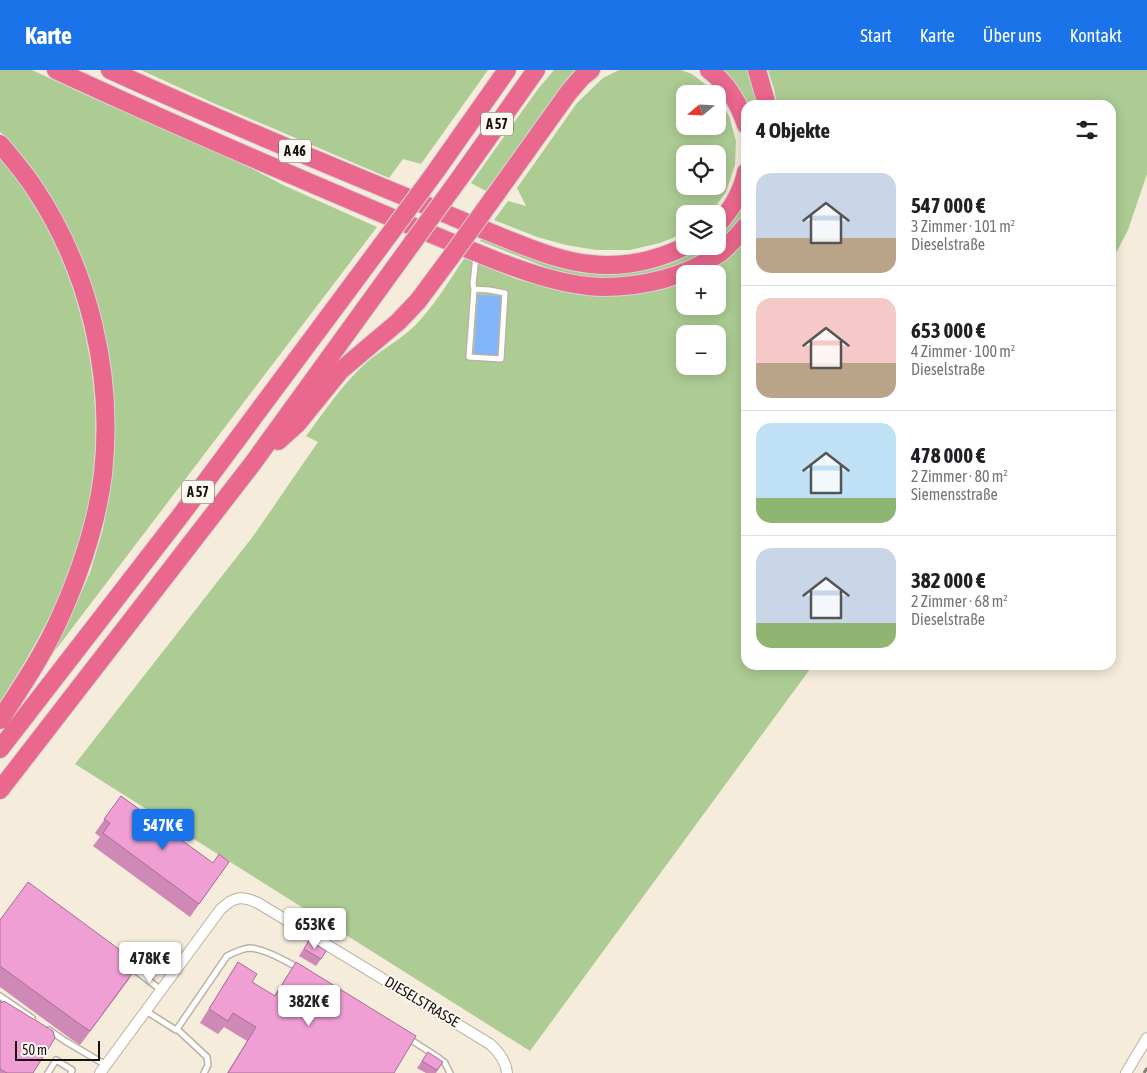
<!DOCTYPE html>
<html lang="de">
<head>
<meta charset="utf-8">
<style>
  :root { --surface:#fff; --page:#f6f6f6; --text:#202124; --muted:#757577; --line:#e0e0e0; --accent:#1a73e8 }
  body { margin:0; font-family:"Asap Condensed",sans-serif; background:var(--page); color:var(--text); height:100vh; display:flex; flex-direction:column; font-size:19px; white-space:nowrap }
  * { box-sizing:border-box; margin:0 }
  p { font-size:16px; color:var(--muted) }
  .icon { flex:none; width:28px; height:28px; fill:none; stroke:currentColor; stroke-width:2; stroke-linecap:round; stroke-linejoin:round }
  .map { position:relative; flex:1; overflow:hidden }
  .drawer { position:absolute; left:741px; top:30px; width:375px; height:570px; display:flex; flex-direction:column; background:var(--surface); border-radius:15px; box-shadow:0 2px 12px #0003 }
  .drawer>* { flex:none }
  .needle { width:32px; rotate:251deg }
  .fabs { position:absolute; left:676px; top:15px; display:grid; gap:10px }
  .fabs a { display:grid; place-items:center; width:50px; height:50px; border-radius:10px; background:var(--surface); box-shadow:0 2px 12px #0003; font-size:25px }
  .scale { position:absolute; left:15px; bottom:12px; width:85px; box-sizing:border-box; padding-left:5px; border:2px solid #17130e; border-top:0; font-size:14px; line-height:18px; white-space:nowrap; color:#17130e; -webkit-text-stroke:4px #fefaf3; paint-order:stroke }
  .price { position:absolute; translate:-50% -42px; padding:0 11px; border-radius:5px; background:#fff; color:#222; font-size:16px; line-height:32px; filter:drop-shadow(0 1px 2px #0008) }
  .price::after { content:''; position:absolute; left:50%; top:30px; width:15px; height:11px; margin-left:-8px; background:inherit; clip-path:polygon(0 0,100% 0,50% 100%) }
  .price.on { background:var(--accent); color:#fff }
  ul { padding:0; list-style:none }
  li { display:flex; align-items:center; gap:15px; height:125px; padding:0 15px }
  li+li { border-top:1px solid var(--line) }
  li span { display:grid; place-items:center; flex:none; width:140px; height:100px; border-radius:15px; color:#555 }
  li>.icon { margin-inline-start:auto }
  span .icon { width:60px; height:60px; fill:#fffc; stroke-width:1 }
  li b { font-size:21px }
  h2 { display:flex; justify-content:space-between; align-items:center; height:60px; padding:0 15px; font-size:21px }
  header { display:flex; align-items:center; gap:30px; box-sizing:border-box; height:70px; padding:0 25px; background:var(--accent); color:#fff }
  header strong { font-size:24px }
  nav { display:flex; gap:28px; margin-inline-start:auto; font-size:18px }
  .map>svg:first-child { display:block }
  .green { fill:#accc94; fill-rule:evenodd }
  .water { fill:#81b4fb }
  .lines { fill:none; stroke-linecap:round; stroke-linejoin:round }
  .lane-casing { stroke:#bbb2a3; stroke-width:8 }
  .street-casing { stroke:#bbb2a3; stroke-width:12 }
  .highway-casing { stroke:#d5d5d4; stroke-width:20 }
  .lane { stroke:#fff; stroke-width:5 }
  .street { stroke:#fff; stroke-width:10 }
  .highway { stroke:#ea678d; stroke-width:18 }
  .rail { stroke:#868075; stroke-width:3; stroke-dasharray:9 9; stroke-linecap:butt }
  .highway-bridge-casing { stroke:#d5d5d4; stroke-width:20; stroke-linecap:butt }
  .highway-bridge { stroke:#ea678d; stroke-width:18 }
  .wall { fill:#ce89b6 }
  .building { fill:#ef9fd4; stroke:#a76f94 }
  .labels { text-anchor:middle; stroke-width:4; stroke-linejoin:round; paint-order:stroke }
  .shield { fill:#fefaf3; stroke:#5c5853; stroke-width:1 }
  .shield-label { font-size:14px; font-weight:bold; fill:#17130e }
  .street-label { font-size:15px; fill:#17130e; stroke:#fefaf3 }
</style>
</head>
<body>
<header>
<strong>Karte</strong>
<nav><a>Start</a><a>Karte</a><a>Über uns</a><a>Kontakt</a></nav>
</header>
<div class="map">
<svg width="1147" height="1003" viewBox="0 0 1147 1003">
  <rect width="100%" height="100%" fill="#f5ecdb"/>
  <g class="green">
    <path d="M 0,0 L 32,0 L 86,25 L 245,95 L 283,115 L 377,157 L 41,599 L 69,549 L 90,503 L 103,459 L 112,407 L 115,356 L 111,304 L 101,248 L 85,200 L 8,70 L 0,62 Z"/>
    <path d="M 141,0 L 488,0 L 421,94 L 403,89 L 389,108 L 211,32 Z"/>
    <path d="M 554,0 L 577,0 L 568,8 L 486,121 L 471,113 L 538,19 Z"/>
    <path d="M 619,0 L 681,0 L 692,4 L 714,21 L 715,24 L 685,24 L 685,56 L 718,56 L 718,27 L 729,46 L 736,71 L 735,95 L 726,122 L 710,144 L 685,144 L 685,163 L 660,173 L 630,180 L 596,180 L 566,175 L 537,167 L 494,150 L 508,131 L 526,136 L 517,118 L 577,33 L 603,8 ZM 685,84 L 718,84 L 718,116 L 685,116 Z"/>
    <path d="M 722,0 L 751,0 L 761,35 L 748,35 C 742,22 734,9 722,0 Z"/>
    <path d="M 768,0 L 1147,0 L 1147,104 L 1128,160 L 1117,181 L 1111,189 L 1111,35 L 777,35 L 774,19 Z"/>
    <path d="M 0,87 C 8,98 18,109 25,121 C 88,215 111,341 85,451 C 70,516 36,576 0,632 Z"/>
    <path d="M 746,128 L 746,144 L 733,162 L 718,176 L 718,166 C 729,155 740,142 746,128 Z"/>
    <path d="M 482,168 L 548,193 L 581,203 L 610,205 L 638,202 L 666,195 L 690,185 L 704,176 L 717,176 L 671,201 L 617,211 L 568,206 L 480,171 Z"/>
    <path d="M 746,169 L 746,595 L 813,595 L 530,981 L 75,694 L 254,465 L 318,372 L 306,366 C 325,341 343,313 367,292 C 385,277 406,267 421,249 C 438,230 451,208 465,187 L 516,209 L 575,224 L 609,226 L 638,222 L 685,210 L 685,236 L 718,236 L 718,204 L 700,204 L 727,188 ZM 685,264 L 718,264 L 718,296 L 685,296 Z"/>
  </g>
  <path class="water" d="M 478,225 L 501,226 L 497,286 L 474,285 Z"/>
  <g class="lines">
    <defs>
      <g id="lane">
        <path d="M 474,219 L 489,220 L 505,223 L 501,289 L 469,287 L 474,219 L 473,214 L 476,186"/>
        <path d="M 130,896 L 161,920"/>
        <path d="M 0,926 L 32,948"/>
        <path d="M 146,941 L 176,960 L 177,959 L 227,886 C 233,883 241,879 249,878 C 262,878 288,892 300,899"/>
        <path d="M 177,959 L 207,987 L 208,995 L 204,1003"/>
        <path d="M 49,960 L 65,971 L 106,995"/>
        <path d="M 408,968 L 436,986 L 445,993 L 450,1003"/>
        <path d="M 48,1003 L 56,990 L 72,1000 L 71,1003"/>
      </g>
      <g id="street">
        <path d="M 100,1003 L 220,840 C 233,827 241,825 258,833 L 490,974 C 499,982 506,991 507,1003"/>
        <path d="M 1126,1003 L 1147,968"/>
      </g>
      <g id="highway">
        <path d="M 56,0 C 170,53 286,103 402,152 C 434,165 467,179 500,192 C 532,204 567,216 602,217 C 643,217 686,207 720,183 C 730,175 738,165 746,156"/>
        <path d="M 110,0 C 213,47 318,91 423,134 C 450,146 477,157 504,168 C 532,179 560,191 590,194 C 623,198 657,190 686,176"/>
        <path d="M 709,0 C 728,14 739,34 746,55"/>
        <path d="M 757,0 L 767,35"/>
        <path d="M 0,74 C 11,87 23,101 33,116 C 89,199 114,304 103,404 C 97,453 81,500 61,545 C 45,582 22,616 0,650"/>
        <path d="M 436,101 L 507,0"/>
        <path d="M 459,109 L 536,0"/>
        <path d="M 491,131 L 569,22 L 582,7 L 591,0"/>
        <path d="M 718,154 C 731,140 742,121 746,102"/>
        <path d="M 278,371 L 297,354 L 340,301 L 398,252 L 418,231 L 450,188"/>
        <path d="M 0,679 L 181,445 L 392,161"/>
        <path d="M 0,720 L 253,393 L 413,172"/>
      </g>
    </defs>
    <use href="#lane" class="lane-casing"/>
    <use href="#street" class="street-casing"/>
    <use href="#highway" class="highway-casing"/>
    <use href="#lane" class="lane"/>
    <use href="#street" class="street"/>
    <use href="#highway" class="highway"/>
    <path class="rail" d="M 1144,1003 L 1147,998"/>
    <defs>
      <g id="highway-bridge">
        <path d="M 392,161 L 436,101"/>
        <path d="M 413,172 L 459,109"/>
        <path d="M 450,188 L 491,131"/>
      </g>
    </defs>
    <use href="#highway-bridge" class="highway-bridge-casing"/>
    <use href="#highway-bridge" class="highway-bridge"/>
  </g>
  <g class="wall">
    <path d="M 121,726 L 213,793 L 229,792 L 190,847 L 93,776 L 100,767 L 95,763 Z"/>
    <path d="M 0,850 L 130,908 L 80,975 L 71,969 L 0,917 Z"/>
    <path d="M 309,870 L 321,889 L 316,896 L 299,886 Z"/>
    <path d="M 238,892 L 252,912 L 274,926 L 296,892 L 394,1003 L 227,1003 L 247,971 L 224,957 L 218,964 L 200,953 L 229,906 Z"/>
    <path d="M 0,931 L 33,1003 L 0,1003 Z"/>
    <path d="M 428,982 L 443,992 L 436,1003 L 426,1003 L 417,998 Z"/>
  </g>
  <g class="building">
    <path d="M 121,726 L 213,793 L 219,784 L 229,792 L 199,834 L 103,763 L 110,753 L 104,749 Z"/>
    <path d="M 28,812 L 139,894 L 90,961 L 81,955 L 0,896 L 0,850 Z"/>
    <path d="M 309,870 L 326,881 L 321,889 L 304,879 Z"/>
    <path d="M 238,892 L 257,904 L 252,912 L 275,926 L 296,892 L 416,966 L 394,1003 L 228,1003 L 256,957 L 233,943 L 228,951 L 209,939 Z"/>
    <path d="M 0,931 L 2,933 L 4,931 L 53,961 L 55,968 L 33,1003 L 7,1003 L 0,999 Z"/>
    <path d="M 428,982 L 443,992 L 437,1000 L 422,991 Z"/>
  </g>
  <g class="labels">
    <g class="shield">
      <rect x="481" y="42.5" width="32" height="23" rx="4"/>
      <rect x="279" y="69.5" width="32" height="23" rx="4"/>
      <rect x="182" y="410.5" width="32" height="23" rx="4"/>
    </g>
    <g class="shield-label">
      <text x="497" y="59">A 57</text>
      <text x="295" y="86">A 46</text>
      <text x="198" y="427">A 57</text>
    </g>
    <g class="street-label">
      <text transform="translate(422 932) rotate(31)" y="5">DIESELSTRASSE</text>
    </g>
  </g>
</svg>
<div class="fabs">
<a><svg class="needle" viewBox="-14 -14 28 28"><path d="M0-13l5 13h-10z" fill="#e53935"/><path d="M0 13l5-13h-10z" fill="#757577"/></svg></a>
<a><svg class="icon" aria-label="locate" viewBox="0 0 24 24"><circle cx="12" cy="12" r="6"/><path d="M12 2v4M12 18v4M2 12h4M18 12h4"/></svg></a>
<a><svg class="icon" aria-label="layers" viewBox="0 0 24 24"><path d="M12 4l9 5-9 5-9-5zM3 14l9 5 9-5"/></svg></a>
<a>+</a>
<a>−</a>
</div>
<div class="scale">50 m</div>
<b class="price on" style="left:163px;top:781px">547K €</b>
<b class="price" style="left:315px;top:880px">653K €</b>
<b class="price" style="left:150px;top:914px">478K €</b>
<b class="price" style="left:309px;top:957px">382K €</b>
<section class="drawer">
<h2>4 Objekte<svg class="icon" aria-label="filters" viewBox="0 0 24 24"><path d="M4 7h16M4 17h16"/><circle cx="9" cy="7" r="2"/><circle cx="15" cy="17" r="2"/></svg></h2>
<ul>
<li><span style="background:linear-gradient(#c9d6e8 65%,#b9a48a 0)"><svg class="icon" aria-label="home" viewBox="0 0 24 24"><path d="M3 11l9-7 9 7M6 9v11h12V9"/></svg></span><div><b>547 000 €</b><p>3 Zimmer · 101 m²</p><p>Dieselstraße</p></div></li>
<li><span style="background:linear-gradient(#f6c9c9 65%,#b9a48a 0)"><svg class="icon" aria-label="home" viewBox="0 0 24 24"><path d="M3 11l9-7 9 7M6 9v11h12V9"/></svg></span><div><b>653 000 €</b><p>4 Zimmer · 100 m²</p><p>Dieselstraße</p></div></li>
<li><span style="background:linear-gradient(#bfe0f5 75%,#8fb573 0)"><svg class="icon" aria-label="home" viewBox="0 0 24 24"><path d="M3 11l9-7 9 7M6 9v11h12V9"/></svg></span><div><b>478 000 €</b><p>2 Zimmer · 80 m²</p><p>Siemensstraße</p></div></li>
<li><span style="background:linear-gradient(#c9d6e8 75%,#8fb573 0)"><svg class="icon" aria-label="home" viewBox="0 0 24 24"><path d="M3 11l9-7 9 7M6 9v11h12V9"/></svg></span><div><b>382 000 €</b><p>2 Zimmer · 68 m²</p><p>Dieselstraße</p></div></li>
</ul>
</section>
</div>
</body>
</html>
